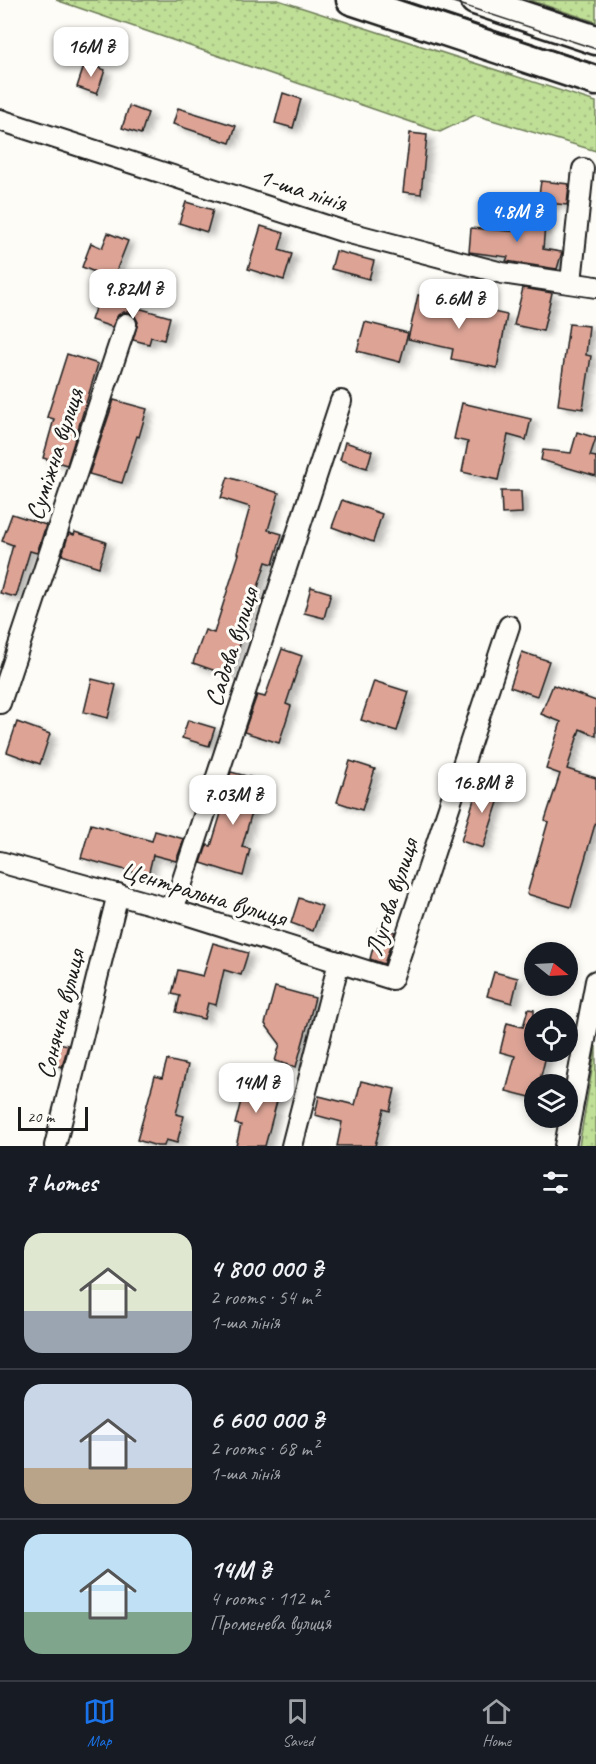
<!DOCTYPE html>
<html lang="en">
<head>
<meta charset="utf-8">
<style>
  :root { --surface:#171b24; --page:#242831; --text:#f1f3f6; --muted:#9ea1a6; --line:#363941; --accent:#1a73e8 }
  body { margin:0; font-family:Caveat,sans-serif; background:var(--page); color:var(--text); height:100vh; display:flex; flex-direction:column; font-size:22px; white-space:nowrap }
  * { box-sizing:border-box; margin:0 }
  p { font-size:20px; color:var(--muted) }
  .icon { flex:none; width:33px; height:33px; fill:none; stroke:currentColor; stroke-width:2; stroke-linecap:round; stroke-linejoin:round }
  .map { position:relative; height:1146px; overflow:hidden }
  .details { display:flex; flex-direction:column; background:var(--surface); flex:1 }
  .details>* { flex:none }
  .needle { width:39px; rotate:108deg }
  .controls { position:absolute; left:524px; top:942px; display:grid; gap:12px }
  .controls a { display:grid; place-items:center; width:54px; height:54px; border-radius:50%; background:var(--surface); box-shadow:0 3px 9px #0003; font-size:30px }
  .scale { position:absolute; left:18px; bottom:15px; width:70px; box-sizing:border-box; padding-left:6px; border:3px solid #1c1c1c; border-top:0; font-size:16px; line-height:21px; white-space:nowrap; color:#1c1c1c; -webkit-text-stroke:4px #fdfcf7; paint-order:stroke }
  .price { position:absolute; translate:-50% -51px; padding:0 14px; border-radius:12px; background:#fff; color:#222; font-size:20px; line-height:39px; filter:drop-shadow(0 2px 3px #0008) }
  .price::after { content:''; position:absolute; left:50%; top:36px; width:18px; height:14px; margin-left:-9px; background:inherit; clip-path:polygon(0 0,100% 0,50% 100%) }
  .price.on { background:var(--accent); color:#fff }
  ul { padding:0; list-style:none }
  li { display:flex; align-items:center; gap:18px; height:150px; padding:0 24px }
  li+li { border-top:2px solid var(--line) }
  li span { display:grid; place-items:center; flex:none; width:168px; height:120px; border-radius:18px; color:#555 }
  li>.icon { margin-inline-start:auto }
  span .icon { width:72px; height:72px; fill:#fffc; stroke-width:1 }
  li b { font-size:26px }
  h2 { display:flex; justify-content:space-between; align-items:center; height:72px; padding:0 24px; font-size:26px }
  .tab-bar { display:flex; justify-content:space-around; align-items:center; height:84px; border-top:2px solid var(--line); background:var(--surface); font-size:16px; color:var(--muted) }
  .tab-bar a { display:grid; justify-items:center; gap:3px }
  .tab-bar .on { color:var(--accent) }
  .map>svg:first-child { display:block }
  .grass { fill:url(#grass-dots); stroke:#6e7d59; stroke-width:1.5 }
  .building { fill:#dda496; stroke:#1c1c1c; stroke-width:1.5; filter:url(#shadow) }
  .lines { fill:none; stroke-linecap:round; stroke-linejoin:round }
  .minor-casing { stroke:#1c1c1c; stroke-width:24 }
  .secondary-casing { stroke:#1c1c1c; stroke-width:33 }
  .minor { stroke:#fdfcf7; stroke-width:20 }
  .secondary { stroke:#fdfcf7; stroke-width:28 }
  .tram { stroke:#1c1c1c; stroke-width:1.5 }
  .labels { text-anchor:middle; stroke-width:6; stroke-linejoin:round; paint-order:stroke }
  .street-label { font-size:26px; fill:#1c1c1c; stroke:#fdfcf7 }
</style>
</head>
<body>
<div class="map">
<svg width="596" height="1146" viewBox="0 0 596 1146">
  <defs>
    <pattern id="grass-dots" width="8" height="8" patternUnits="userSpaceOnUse" patternTransform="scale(1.5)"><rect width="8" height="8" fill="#bfde96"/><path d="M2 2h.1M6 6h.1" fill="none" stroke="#a4be81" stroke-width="1.8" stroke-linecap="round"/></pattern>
    <filter id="shadow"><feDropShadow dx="6" dy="4" stdDeviation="3" flood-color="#0004"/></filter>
  </defs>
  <rect width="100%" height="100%" fill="#fdfcf7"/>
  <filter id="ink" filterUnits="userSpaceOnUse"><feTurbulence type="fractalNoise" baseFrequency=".0167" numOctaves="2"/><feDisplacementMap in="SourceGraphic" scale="12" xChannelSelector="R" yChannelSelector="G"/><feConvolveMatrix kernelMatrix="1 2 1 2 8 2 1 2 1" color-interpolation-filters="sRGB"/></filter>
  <g filter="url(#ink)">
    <g class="grass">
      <path d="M 56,0 L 278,0 L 596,102 L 596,151 L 475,115 L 440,132 Z"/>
      <path d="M 529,0 L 596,0 L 596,22 Z"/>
      <path d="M 596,1046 L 596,1146 L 579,1146 Z"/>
    </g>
    <g class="building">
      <path d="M 85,63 L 105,70 L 97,94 L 77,87 Z"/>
      <path d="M 283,93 L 301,99 L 293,128 L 275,123 Z"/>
      <path d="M 129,106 L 148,113 L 141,134 L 122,128 Z"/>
      <path d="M 178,108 L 236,126 L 230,143 L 173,124 Z"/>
      <path d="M 410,133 L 427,135 L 421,194 L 403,192 Z"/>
      <path d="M 541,181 L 569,184 L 567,205 L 538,202 Z"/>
      <path d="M 186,202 L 213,210 L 207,232 L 179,223 Z"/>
      <path d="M 523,212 L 546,213 L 543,249 L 562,252 L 557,269 L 506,261 L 508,257 L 469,252 L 471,228 L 522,232 Z"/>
      <path d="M 261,226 L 284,233 L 279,250 L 292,254 L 284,280 L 248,269 Z"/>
      <path d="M 108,233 L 128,241 L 113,279 L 82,267 L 91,243 L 102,248 Z"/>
      <path d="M 336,251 L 374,261 L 369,279 L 331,269 Z"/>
      <path d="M 523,288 L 552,293 L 543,331 L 514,325 Z"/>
      <path d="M 418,295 L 507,315 L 497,368 L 451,359 L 453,349 L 408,339 Z"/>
      <path d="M 99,297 L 170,317 L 164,340 L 151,337 L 149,344 L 133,340 L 138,322 L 135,316 L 129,312 L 123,312 L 118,315 L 112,327 L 91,320 Z"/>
      <path d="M 365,322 L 408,333 L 400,362 L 357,351 Z"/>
      <path d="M 569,324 L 589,326 L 586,355 L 591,356 L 583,409 L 558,405 Z"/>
      <path d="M 67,354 L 98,364 L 67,465 L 43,458 L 54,419 L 47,417 Z"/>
      <path d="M 114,400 L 147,409 L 139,437 L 137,436 L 122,483 L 89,474 Z"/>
      <path d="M 462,403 L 531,419 L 526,440 L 508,435 L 498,480 L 462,472 L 468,442 L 454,439 Z"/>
      <path d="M 577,432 L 596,438 L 590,456 L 596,457 L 596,476 L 541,460 L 543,450 L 571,453 Z"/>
      <path d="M 345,442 L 372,451 L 367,468 L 340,460 Z"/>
      <path d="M 228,477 L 279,493 L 268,530 L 282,534 L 273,564 L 266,562 L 230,676 L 193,663 L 205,630 L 214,633 L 239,554 L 237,553 L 250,507 L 221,498 Z"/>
      <path d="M 501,491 L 521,491 L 522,513 L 502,514 Z"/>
      <path d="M 342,500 L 382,514 L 373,542 L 332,527 Z"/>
      <path d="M 12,514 L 46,525 L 37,553 L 30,551 L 16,597 L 0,593 L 13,545 L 2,541 Z"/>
      <path d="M 75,532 L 106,542 L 99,567 L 62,555 L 69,533 L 74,535 Z"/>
      <path d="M 311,587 L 331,593 L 324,618 L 304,613 Z"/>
      <path d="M 282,649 L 302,656 L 286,704 L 291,706 L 279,743 L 244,732 L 257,695 L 265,697 Z"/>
      <path d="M 522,652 L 549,661 L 537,696 L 510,687 Z"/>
      <path d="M 92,679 L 116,685 L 108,718 L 84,712 Z"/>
      <path d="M 374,681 L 409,692 L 397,731 L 361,720 Z"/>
      <path d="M 553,685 L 596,701 L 596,736 L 580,729 L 567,769 L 596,778 L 596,821 L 571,907 L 527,894 L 548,822 L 545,820 L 560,774 L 546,769 L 561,722 L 541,714 Z"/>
      <path d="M 188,720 L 215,728 L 209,746 L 182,738 Z"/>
      <path d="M 17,722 L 50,734 L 40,764 L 7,752 Z"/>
      <path d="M 350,761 L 375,769 L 362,810 L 337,802 Z"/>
      <path d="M 231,772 L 261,780 L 242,847 L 250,849 L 243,876 L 201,863 L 207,845 L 211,846 L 222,810 L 219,809 Z"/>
      <path d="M 480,780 L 503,787 L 483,848 L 461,841 Z"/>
      <path d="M 91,824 L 152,841 L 155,831 L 184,839 L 176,861 L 153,855 L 148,876 L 81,858 Z"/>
      <path d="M 299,898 L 322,906 L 313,931 L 291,923 Z"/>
      <path d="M 378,928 L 395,932 L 384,964 L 370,959 Z"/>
      <path d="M 213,943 L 248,953 L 241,975 L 224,970 L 216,1005 L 208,1003 L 204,1019 L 176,1012 L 180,996 L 172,994 L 178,970 L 203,976 Z"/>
      <path d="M 494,972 L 518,978 L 512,1003 L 487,996 Z"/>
      <path d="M 275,987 L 315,998 L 296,1067 L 275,1061 L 280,1044 L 265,1024 Z"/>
      <path d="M 528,1009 L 534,1010 L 534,1052 L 547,1052 L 539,1084 L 534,1084 L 534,1098 L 506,1091 L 515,1056 L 500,1052 L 507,1023 L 523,1027 Z"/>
      <path d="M 54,1042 L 68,1045 L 62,1067 L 49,1063 Z"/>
      <path d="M 167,1060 L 188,1065 L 176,1114 L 184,1116 L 177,1143 L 166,1140 L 164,1146 L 157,1146 L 137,1140 L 155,1076 L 162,1078 Z"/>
      <path d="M 246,1081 L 280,1090 L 265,1146 L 236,1146 L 241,1125 L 235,1124 Z"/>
      <path d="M 361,1081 L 395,1089 L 390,1111 L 384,1109 L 375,1146 L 337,1146 L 342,1122 L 315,1115 L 319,1096 L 355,1105 Z"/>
    </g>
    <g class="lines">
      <defs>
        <g id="minor">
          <path d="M 0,120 L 342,231 L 502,273 L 596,287"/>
          <path d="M 571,282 L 583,169"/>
          <path d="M 0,703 L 126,324"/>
          <path d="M 0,862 L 173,910 L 392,979 L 509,626"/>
          <path d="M 173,910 L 341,401"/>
          <path d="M 55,1146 L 118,894"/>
          <path d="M 292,1146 L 339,962"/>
          <path d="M 565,1146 L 596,981"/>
        </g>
        <g id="secondary">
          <path d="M 351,0 L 596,81"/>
          <path d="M 475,0 L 596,40"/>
        </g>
      </defs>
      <use href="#minor" class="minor-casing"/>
      <use href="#secondary" class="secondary-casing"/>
      <use href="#minor" class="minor"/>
      <use href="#secondary" class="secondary"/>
      <g class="tram">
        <path d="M 403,0 L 596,64"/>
        <path d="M 447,0 L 596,49"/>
      </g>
    </g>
  </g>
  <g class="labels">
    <g class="street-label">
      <text transform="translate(303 189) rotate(18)" y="9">1-ша лінія</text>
      <text transform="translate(54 454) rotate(-72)" y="9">Суміжна вулиця</text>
      <text transform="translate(231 647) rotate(-72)" y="9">Садова вулиця</text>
      <text transform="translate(204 893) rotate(17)" y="9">Центральна вулиця</text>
      <text transform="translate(391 897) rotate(-72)" y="9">Лугова вулиця</text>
      <text transform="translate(60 1014) rotate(-76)" y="9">Сонячна вулиця</text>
    </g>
  </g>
</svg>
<div class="controls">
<a><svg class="needle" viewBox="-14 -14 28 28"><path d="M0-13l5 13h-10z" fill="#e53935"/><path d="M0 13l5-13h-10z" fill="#9ea1a6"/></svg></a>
<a><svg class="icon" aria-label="locate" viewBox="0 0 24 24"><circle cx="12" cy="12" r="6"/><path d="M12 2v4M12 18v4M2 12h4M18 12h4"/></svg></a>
<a><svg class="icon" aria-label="layers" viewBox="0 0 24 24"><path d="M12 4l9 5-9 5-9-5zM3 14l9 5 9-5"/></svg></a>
</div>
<div class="scale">20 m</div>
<b class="price" style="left:91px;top:78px">16M ₴</b>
<b class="price on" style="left:517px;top:243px">4.8M ₴</b>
<b class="price" style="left:133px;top:320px">9.82M ₴</b>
<b class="price" style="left:459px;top:330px">6.6M ₴</b>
<b class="price" style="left:482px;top:814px">16.8M ₴</b>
<b class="price" style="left:233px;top:826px">7.03M ₴</b>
<b class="price" style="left:256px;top:1114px">14M ₴</b>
</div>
<section class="details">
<h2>7 homes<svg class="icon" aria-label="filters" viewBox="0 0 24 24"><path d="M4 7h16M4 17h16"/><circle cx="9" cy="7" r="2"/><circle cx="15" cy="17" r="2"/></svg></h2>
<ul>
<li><span style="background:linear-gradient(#dfe7d0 65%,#9aa5b1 0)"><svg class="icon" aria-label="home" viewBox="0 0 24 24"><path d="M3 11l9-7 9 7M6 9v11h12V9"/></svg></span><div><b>4 800 000 ₴</b><p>2 rooms · 54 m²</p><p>1-ша лінія</p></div></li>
<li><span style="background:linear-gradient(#c9d6e8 70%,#b9a48a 0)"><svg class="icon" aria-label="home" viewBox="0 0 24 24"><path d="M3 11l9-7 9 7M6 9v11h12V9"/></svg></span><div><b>6 600 000 ₴</b><p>2 rooms · 68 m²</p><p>1-ша лінія</p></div></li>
<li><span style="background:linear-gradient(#bfe0f5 65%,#7fa58c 0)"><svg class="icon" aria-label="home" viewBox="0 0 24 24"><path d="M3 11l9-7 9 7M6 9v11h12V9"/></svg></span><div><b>14M ₴</b><p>4 rooms · 112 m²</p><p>Променева вулиця</p></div></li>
</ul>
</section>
<nav class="tab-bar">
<a class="on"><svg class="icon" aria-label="map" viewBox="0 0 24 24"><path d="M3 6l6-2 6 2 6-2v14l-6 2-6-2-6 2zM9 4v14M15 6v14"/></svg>Map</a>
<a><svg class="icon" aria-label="saved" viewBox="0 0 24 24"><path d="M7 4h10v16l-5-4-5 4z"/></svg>Saved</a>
<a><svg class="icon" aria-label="home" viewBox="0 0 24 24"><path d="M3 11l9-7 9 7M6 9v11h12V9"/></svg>Home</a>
</nav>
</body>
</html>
